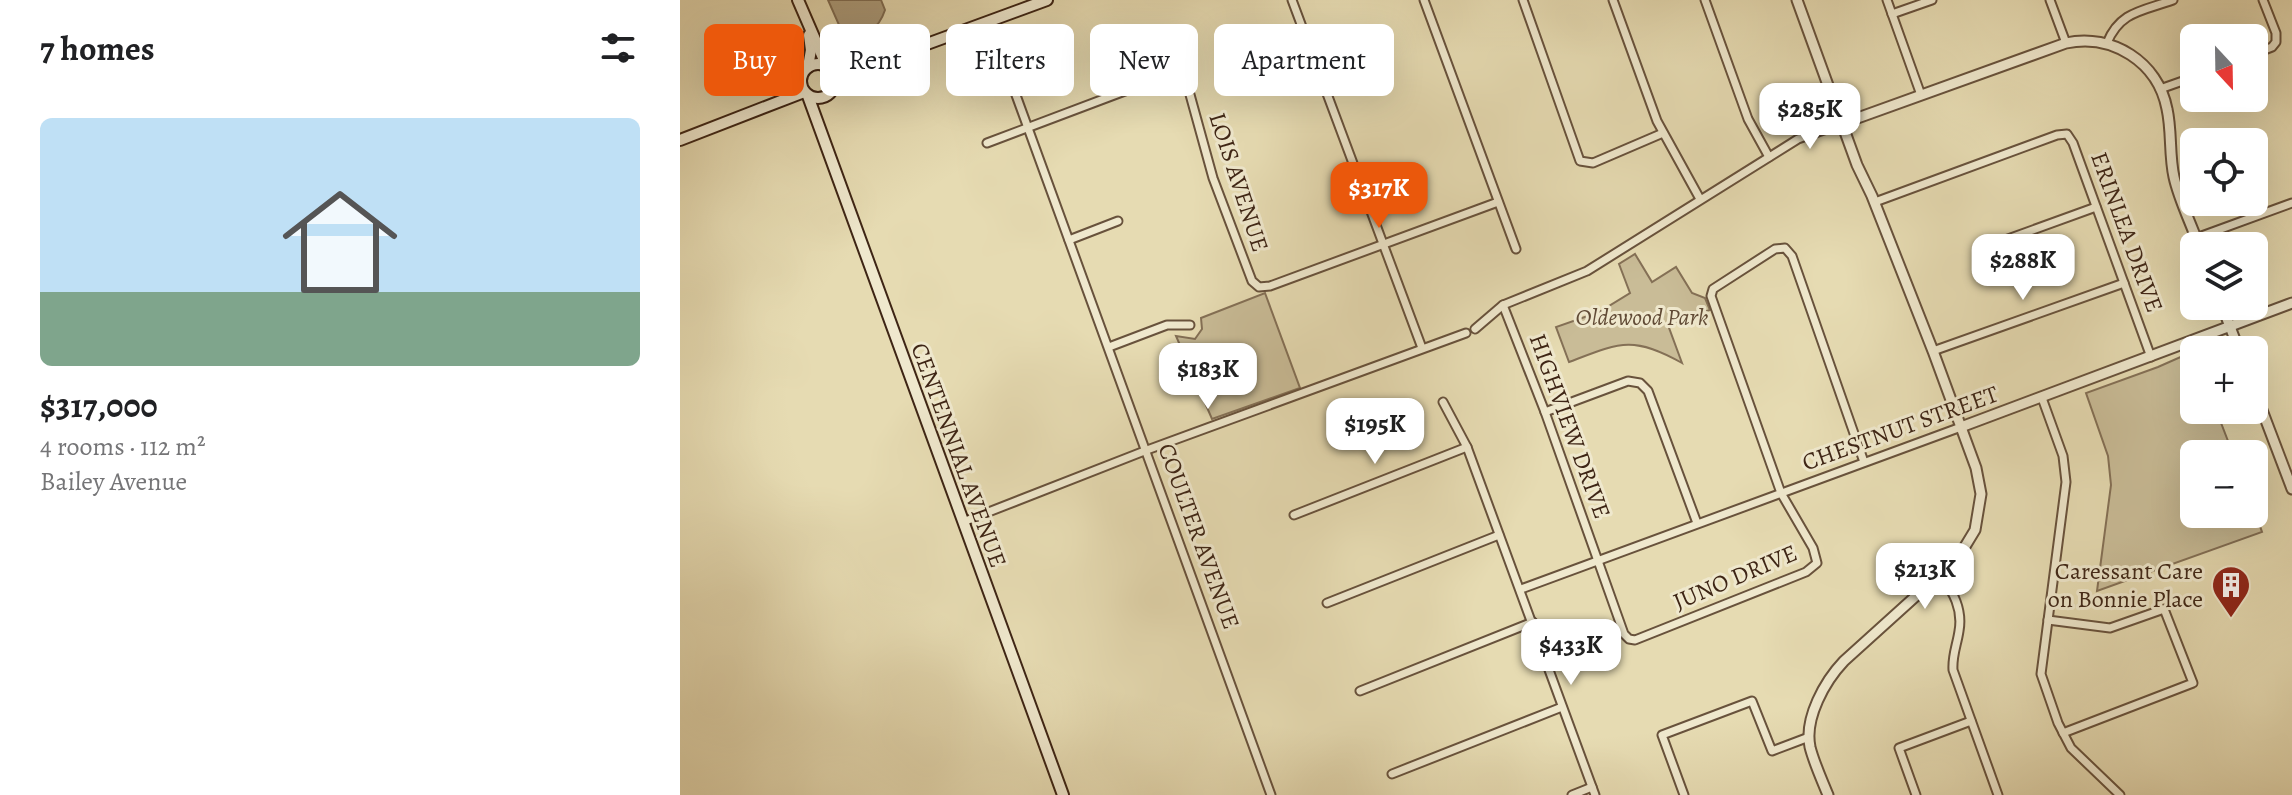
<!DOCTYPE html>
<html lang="en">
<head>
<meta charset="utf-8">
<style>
  :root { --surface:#fff; --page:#f2f2f2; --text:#202124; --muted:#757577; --accent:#ea580c }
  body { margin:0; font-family:Alegreya,serif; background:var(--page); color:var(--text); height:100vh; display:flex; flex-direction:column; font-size:30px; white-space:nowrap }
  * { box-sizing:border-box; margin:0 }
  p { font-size:26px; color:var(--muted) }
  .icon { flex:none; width:44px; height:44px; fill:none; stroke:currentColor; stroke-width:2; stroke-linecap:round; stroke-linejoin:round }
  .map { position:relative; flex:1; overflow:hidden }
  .drawer { display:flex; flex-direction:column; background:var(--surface); width:680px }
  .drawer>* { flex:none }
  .guide { position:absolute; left:24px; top:24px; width:760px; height:72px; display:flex; gap:16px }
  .needle { width:52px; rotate:158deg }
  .controls { position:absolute; left:1500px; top:24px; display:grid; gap:16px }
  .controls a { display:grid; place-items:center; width:88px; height:88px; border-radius:12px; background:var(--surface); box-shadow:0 8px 32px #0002; font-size:40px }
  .price { position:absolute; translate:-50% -68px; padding:0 18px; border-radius:16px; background:#fff; color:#222; font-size:26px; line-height:52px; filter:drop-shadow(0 2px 4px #0008) }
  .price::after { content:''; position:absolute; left:50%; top:48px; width:24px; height:18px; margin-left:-12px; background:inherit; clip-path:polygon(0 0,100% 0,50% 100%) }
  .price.on { background:var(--accent); color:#fff }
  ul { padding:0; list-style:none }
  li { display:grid; align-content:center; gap:16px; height:424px; padding:0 40px }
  li span { display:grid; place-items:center; height:248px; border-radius:12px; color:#555 }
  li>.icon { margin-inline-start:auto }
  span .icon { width:144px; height:144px; fill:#fffc; stroke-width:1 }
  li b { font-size:34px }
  h2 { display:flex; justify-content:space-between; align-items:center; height:96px; padding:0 40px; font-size:34px }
  .tag { padding:0 28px; border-radius:12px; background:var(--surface); box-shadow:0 8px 32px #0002; font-size:28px; line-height:72px }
  .tag.on { background:var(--accent); color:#fff }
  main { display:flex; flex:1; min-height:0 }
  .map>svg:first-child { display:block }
  .green { fill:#c9bc97; stroke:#847056; stroke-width:2 }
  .water { fill:#ad9d7d; stroke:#816d53; stroke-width:2 }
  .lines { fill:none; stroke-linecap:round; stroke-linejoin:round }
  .minor-casing { stroke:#68523c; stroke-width:11 }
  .tertiary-casing { stroke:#68523c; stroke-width:13 }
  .secondary-casing { stroke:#3e2515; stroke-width:14 }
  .minor { stroke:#efe8cd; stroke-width:7 }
  .tertiary { stroke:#efe8cd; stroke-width:9 }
  .secondary { stroke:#efe8cd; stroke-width:10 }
  .labels { text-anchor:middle; stroke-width:6; stroke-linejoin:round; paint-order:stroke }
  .street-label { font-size:24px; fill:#3e2515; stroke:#efe8cd }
  .park-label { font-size:24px; font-style:italic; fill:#614b36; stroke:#efe8cd }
  .poi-label { font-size:24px; fill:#3e2515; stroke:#efe8cd; text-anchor:end }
</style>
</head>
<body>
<main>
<section class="drawer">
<h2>7 homes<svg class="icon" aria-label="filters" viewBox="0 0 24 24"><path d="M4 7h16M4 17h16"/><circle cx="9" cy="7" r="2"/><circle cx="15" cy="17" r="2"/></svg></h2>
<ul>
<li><span style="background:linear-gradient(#bfe0f5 70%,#7fa58c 0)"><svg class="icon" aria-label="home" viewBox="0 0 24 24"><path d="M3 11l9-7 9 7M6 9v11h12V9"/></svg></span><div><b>$317,000</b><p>4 rooms · 112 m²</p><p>Bailey Avenue</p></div></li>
</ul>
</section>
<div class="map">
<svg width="1612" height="795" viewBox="0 0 1612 795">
  <rect width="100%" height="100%" fill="#e6dbb2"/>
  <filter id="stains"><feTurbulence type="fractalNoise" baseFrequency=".0025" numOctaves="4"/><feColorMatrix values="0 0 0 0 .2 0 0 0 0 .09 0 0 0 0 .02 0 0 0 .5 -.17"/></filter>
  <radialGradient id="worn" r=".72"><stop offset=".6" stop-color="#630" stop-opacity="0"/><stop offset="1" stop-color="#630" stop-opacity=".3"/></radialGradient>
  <g class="green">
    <path d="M 955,254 L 972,282 L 996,267 L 1012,293 L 1025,298 L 1030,310 L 988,325 L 1002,363 C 952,335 939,343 889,362 L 876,327 L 919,312 L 950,293 L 939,264 Z"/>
    <path d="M 585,293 L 620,388 L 532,419 L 496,336 L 515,339 L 522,329 L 521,318 Z"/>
    <path d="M 1514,351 L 1514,410 L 1536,410 L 1553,454 L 1514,454 L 1514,514 L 1574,514 L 1574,509 L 1582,532 L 1417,591 L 1431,485 L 1428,456 L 1406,393 L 1478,367 Z"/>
  </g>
  <path class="water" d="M 148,0 L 201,0 L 205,10 C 198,31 188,33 167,33 L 159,25 Z"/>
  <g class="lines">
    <defs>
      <g id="minor">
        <path d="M 612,0 L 742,348"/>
        <path d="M 744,0 L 836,249"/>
        <path d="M 843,0 L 900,161 L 913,163 L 983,133"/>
        <path d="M 933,0 L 977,121 L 1020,199"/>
        <path d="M 1025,0 L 1068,119 L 1089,157"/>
        <path d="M 1207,0 L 1241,95"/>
        <path d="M 1370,0 L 1386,43"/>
        <path d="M 1212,14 L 1252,0"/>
        <path d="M 309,21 L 591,795"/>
        <path d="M 1427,43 C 1440,11 1463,11 1493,0"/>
        <path d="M 1574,54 L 1592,47 L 1596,42 L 1596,33 L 1583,0"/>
        <path d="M 1480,89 L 1514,77"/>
        <path d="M 1161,124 L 1118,139 L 907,271 L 823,305 L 865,412 L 944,634 L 949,639 L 955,640 L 1126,572 L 1137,563 L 1133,548 L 1101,493 L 1031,296 L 1033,289 L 1095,249 L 1105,248 L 1112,256 L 1184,462"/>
        <path d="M 307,143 L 490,74 L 500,73 L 510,76 L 512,81 L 509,91 L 533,178 L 572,281 L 579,287 L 590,286 L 818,202"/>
        <path d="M 1195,202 L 1377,135 L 1387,134 L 1393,143 L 1471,357"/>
        <path d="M 1516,238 L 1612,203"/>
        <path d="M 389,240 L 438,221"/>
        <path d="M 1303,248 L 1416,207"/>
        <path d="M 795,329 L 823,305"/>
        <path d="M 429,347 L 487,325 L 510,325"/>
        <path d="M 1253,351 L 1444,283"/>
        <path d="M 1362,398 L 1383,456 L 1386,482 L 1361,674 L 1378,723 L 1391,748 L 1440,795"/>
        <path d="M 763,402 L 787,447 L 915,795"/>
        <path d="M 865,412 L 948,381 L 960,383 L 968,391 L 1017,523"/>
        <path d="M 614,515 L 787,447"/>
        <path d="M 283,522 L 467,450 L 786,333"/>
        <path d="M 1261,575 C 1273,592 1283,609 1279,631 C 1277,645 1272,655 1273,670 L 1318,795"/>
        <path d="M 841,589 L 1281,427"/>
        <path d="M 647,603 L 819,535"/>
        <path d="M 1368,620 L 1430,628 L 1484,609 L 1513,683 L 1383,733"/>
        <path d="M 680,691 L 853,622"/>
        <path d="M 712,774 L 882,707"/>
        <path d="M 892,795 L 912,787"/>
        <path d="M 1004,795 L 982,735 L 1072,701 L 1092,751 L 1129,737"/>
        <path d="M 1236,795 L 1219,748 L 1291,721"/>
      </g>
      <g id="tertiary">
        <path d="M 1117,0 L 1177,165 L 1192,196 L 1253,351 L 1296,468 L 1301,494 L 1295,530 L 1278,558 L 1164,661 C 1145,681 1124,718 1130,747 C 1134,763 1142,780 1148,795"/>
        <path d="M 1161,124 L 1386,43 C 1432,33 1478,62 1487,109 C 1492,131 1489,155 1494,177 C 1499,200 1511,223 1519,246"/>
        <path d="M 1542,306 L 1559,350"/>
        <path d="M 1574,389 L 1612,489"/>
        <path d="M 1281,427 L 1612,303"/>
      </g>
      <g id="secondary">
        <path d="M 118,0 L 147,67"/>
        <circle cx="138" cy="81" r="17"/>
        <path d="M 128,67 L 131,50 L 129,35"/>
        <path d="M 153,89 L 187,66 L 367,0"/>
        <path d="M 128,96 L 383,795"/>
        <path d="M 0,140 L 124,92"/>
      </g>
    </defs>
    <use href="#minor" class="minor-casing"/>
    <use href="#tertiary" class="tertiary-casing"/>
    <use href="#secondary" class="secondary-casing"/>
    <use href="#minor" class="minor"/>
    <use href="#tertiary" class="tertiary"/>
    <use href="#secondary" class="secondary"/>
  </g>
  <defs>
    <symbol id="building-pin" viewBox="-11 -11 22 30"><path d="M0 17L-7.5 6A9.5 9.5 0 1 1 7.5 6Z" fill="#8f2418" stroke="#efe8cd"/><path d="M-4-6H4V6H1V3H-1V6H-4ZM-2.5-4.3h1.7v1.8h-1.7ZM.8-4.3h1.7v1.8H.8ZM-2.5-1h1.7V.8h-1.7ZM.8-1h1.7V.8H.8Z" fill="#fff"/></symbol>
  </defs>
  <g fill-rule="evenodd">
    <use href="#building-pin" x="1529" y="563" width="44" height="60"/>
  </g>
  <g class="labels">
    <g class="street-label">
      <text transform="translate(559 182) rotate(72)" y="8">LOIS AVENUE</text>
      <text transform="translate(1447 232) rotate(70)" y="8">ERINLEA DRIVE</text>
      <text transform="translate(890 426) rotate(70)" y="8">HIGHVIEW DRIVE</text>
      <text transform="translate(1220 428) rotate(-20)" y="8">CHESTNUT STREET</text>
      <text transform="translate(279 455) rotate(70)" y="8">CENTENNIAL AVENUE</text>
      <text transform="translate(519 536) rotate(70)" y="8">COULTER AVENUE</text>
      <text transform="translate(1055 577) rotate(-23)" y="8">JUNO DRIVE</text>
    </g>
    <g class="park-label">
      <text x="962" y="325">Oldewood Park</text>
    </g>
    <g class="poi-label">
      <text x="1523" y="579">Caressant Care<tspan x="1523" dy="28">on Bonnie Place</tspan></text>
    </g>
  </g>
  <rect width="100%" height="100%" filter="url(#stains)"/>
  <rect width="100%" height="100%" fill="url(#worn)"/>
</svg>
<div class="controls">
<a><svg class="needle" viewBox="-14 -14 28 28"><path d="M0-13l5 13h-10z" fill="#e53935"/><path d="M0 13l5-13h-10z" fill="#757577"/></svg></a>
<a><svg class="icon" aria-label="locate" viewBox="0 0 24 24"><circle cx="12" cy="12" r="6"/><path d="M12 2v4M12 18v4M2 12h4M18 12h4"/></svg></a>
<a><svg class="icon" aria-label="layers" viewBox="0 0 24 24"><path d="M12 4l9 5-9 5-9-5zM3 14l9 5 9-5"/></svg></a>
<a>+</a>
<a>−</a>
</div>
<b class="price" style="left:1130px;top:151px">$285K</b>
<b class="price on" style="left:699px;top:230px">$317K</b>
<b class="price" style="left:1343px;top:302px">$288K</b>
<b class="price" style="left:528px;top:411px">$183K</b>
<b class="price" style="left:695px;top:466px">$195K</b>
<b class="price" style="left:1245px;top:611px">$213K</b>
<b class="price" style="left:891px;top:687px">$433K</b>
<div class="guide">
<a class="tag on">Buy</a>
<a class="tag">Rent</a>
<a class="tag">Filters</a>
<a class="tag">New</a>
<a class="tag">Apartment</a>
</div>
</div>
</main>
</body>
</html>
